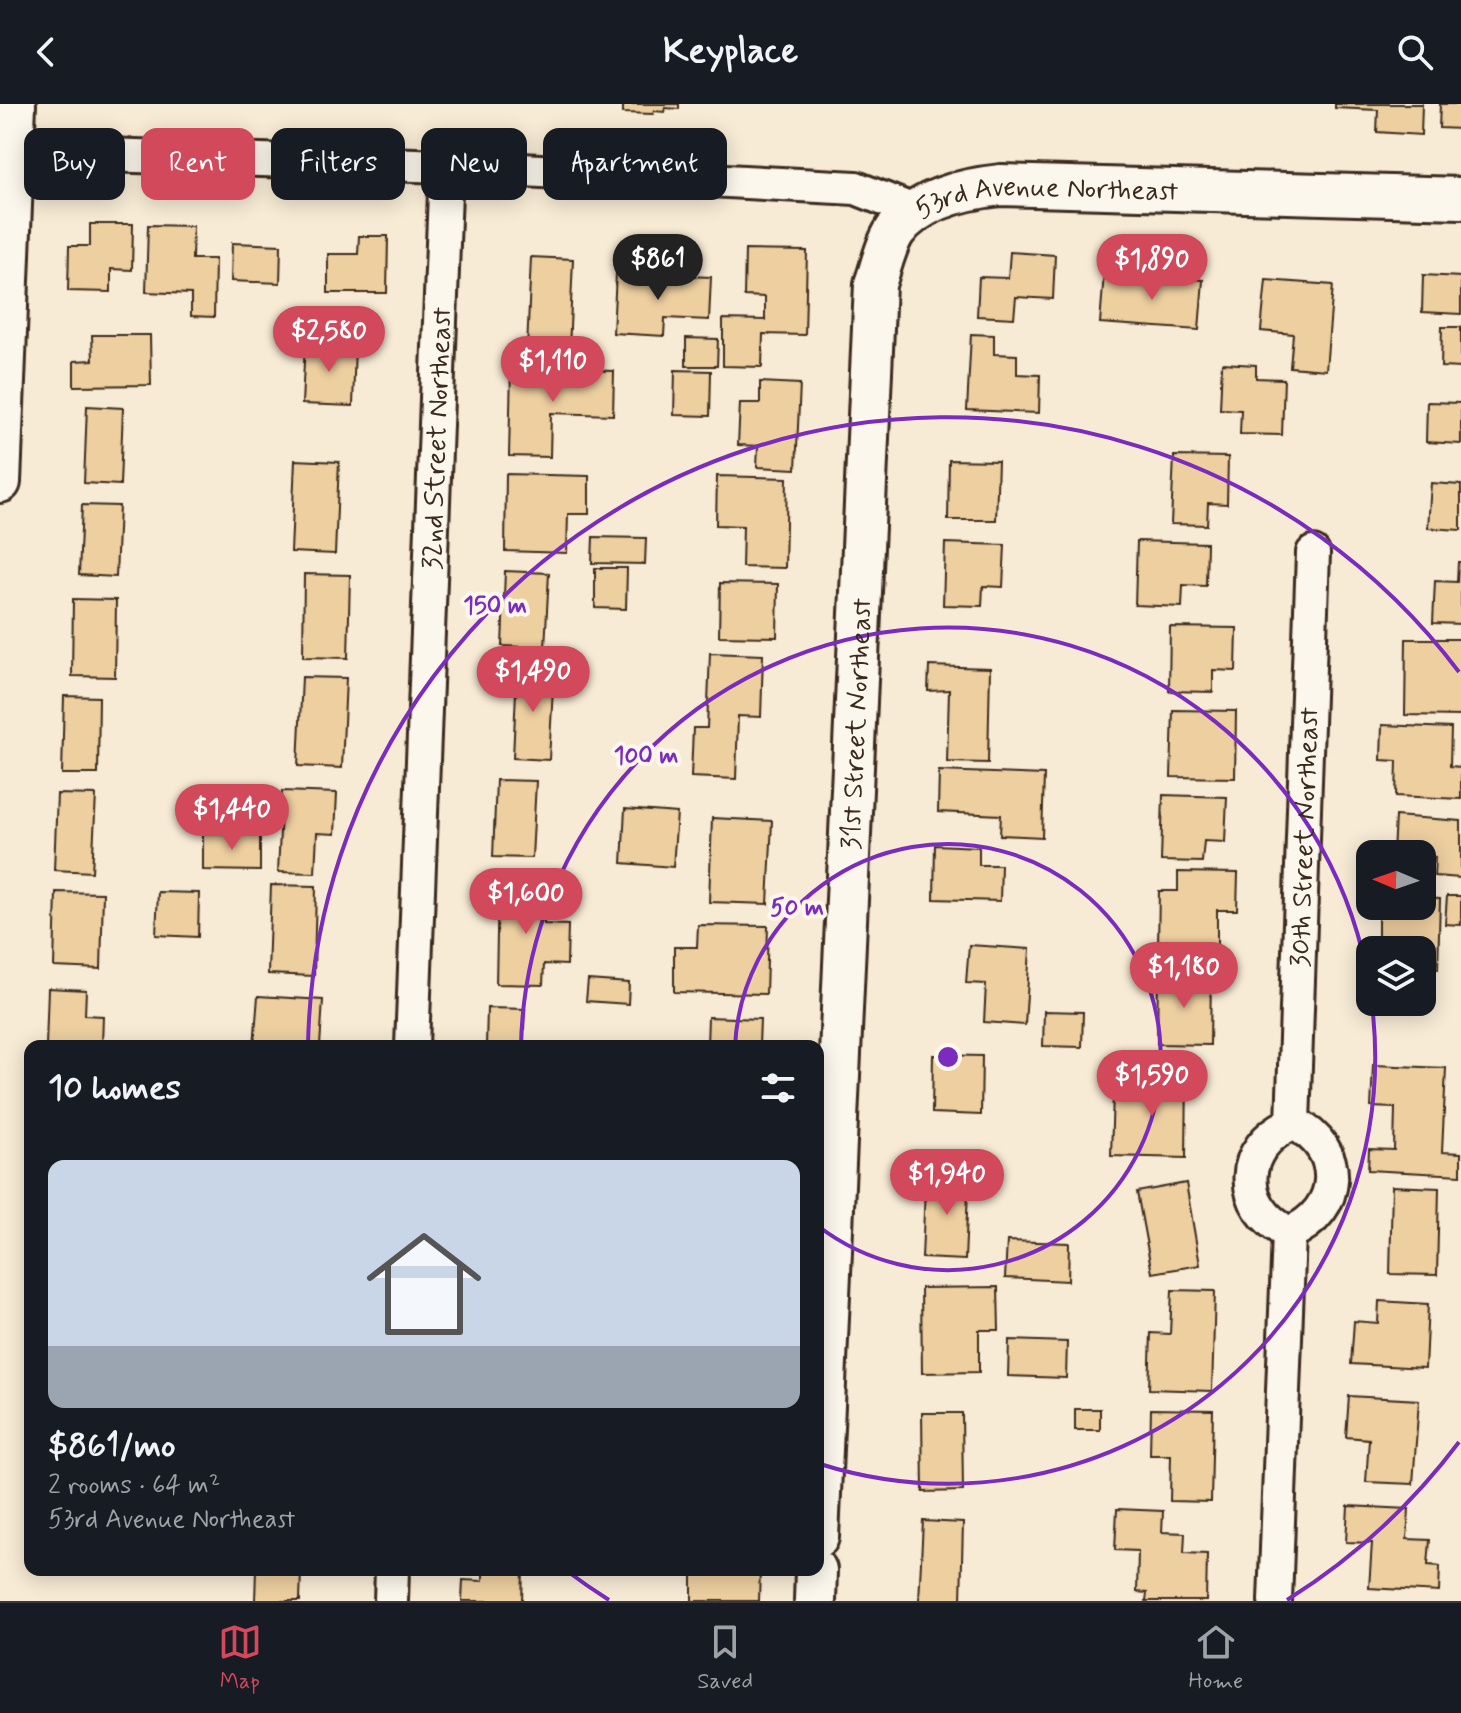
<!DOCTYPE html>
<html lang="en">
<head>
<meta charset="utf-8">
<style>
  :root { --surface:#171b24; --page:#20242c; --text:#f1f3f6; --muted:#9ea1a6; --line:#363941; --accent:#d1495b }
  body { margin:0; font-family:Mynerve,sans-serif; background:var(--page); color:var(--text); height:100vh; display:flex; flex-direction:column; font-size:30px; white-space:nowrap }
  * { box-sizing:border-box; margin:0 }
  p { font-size:26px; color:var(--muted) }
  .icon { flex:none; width:44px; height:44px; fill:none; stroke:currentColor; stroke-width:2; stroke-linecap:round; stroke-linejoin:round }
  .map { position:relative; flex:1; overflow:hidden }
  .drawer { position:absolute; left:24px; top:936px; width:800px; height:536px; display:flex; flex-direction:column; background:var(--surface); border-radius:16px; box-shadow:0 4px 20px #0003 }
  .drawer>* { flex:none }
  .guide { position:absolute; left:24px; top:24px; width:800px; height:72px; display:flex; gap:16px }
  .needle { width:52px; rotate:272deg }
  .fabs { position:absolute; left:1356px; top:736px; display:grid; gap:16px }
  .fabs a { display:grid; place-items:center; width:80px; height:80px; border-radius:16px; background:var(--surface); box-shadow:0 4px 20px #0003; font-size:40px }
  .price { position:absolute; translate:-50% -68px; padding:0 18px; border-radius:28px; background:var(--accent); color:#fff; font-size:26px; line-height:52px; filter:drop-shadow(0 2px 4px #0008) }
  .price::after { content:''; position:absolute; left:50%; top:48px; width:24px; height:18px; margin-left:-12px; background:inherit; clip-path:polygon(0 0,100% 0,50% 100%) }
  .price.current { background:#222; color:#fff }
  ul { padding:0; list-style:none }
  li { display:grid; align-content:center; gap:16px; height:424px; padding:0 24px }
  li+li { border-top:2px solid var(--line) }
  li span { display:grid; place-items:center; height:248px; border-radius:16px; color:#555 }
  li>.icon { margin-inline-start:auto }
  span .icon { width:144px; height:144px; fill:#fffc; stroke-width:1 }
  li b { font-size:34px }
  h2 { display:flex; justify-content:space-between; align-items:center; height:96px; padding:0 24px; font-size:34px }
  .chip { padding:0 28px; border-radius:16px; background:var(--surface); box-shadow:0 4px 20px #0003; font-size:28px; line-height:72px }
  .chip.current { background:var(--accent); color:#fff }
  header { display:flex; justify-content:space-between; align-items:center; height:104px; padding:0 24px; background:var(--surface); font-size:36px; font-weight:700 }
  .tab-bar { display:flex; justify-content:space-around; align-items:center; height:112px; border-top:2px solid var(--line); background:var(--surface); font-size:22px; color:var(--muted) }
  .tab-bar a { display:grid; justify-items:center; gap:4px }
  .tab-bar .current { color:var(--accent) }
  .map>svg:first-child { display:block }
  .building { fill:#edcfa0; stroke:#3b2a1e; stroke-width:2 }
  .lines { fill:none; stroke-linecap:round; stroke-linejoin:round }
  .minor-casing { stroke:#3b2a1e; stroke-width:38 }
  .tertiary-casing { stroke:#3b2a1e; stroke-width:46 }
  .minor { stroke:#fbf7ec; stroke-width:32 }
  .tertiary { stroke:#fbf7ec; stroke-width:40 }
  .ring { fill:none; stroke:#7b2cbf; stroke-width:4 }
  .labels { text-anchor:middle; stroke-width:8; stroke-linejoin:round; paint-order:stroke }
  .street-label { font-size:28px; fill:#3b2a1e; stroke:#fbf7ec }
  .centre { fill:#7b2cbf; stroke:#fbf7ec; stroke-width:4 }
  .ring-label { font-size:24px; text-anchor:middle; font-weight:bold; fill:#7b2cbf; stroke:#fbf7ec; stroke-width:8; stroke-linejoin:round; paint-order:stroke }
</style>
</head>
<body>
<header><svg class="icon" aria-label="back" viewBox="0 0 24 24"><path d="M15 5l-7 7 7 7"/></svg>Keyplace<svg class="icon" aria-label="search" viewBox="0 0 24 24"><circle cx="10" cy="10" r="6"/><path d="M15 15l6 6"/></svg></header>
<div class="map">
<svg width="1461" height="1497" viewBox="0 0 1461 1497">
  <rect width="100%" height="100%" fill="#f7ebd5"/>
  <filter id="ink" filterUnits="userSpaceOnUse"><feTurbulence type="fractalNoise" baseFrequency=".0125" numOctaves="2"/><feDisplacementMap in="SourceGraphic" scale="16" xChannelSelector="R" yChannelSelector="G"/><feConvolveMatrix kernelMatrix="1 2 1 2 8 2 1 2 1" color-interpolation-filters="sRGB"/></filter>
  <g filter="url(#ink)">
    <g class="building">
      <path d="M 623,0 L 679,0 L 679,5 L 665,4 L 664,8 L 654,7 L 653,10 L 623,9 Z"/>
      <path d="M 1335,0 L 1422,0 L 1421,31 L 1377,28 L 1378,6 L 1335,4 Z"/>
      <path d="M 1440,0 L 1461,0 L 1461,25 L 1439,24 Z"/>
      <path d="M 90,120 L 133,120 L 132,166 L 111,165 L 111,188 L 68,187 L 69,142 L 90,142 Z"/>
      <path d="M 148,121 L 193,122 L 192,155 L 215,155 L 214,213 L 191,212 L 191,190 L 146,188 Z"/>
      <path d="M 359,132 L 388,132 L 387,189 L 328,189 L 328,150 L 358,150 Z"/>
      <path d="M 232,139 L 281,141 L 280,179 L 231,177 Z"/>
      <path d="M 745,146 L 807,147 L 805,231 L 763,230 L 762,263 L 723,262 L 723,215 L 765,216 L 765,193 L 744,192 Z"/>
      <path d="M 1010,148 L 1055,151 L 1053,195 L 1016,193 L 1014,214 L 977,212 L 979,173 L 1008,174 Z"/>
      <path d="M 531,153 L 573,155 L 569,246 L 527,245 Z"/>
      <path d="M 616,169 L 711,173 L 709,216 L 665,214 L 664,232 L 613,229 Z"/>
      <path d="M 1104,169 L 1203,176 L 1199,226 L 1100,219 Z"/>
      <path d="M 1423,171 L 1461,173 L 1461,210 L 1422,208 Z"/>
      <path d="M 1266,176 L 1333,181 L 1326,266 L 1290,263 L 1293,230 L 1261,227 Z"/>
      <path d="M 1442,223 L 1461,223 L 1461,264 L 1441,263 Z"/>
      <path d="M 971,230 L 994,231 L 994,250 L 1017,251 L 1017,270 L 1040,271 L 1039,309 L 967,306 Z"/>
      <path d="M 92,231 L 150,231 L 151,281 L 74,282 L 74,257 L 93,256 Z"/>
      <path d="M 686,234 L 718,235 L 717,262 L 686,262 Z"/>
      <path d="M 305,238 L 355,240 L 353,302 L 302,300 Z"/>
      <path d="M 1222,259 L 1256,261 L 1256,274 L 1284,275 L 1282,331 L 1240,330 L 1241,306 L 1220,305 Z"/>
      <path d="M 511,264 L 614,267 L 613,311 L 551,309 L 550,353 L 509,352 Z"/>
      <path d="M 675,266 L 711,267 L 710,312 L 674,311 Z"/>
      <path d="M 760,278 L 800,280 L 796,365 L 757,363 L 758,342 L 738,341 L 740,299 L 760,299 Z"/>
      <path d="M 1427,298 L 1461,299 L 1461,340 L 1426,338 Z"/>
      <path d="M 87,302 L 123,304 L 120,381 L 84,379 Z"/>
      <path d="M 1174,352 L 1228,353 L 1227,400 L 1208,399 L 1207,421 L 1171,420 Z"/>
      <path d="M 295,356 L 339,358 L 335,450 L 291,448 Z"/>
      <path d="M 949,356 L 998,357 L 996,416 L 948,416 Z"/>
      <path d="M 506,370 L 589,372 L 589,410 L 568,410 L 567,449 L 505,447 Z"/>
      <path d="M 717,372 L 787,374 L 785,464 L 742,463 L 743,422 L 716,421 Z"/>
      <path d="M 1431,379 L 1461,381 L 1461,426 L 1428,424 Z"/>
      <path d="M 82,401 L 119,402 L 116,473 L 79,471 Z"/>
      <path d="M 593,433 L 646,434 L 645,460 L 592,459 Z"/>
      <path d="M 1137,437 L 1207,439 L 1206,482 L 1183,481 L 1182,503 L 1135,501 Z"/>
      <path d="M 945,439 L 1005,441 L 1003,483 L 983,482 L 982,502 L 943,501 Z"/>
      <path d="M 1458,458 L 1461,458 L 1461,520 L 1433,519 L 1435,477 L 1457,478 Z"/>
      <path d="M 595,464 L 627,464 L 626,505 L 595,504 Z"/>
      <path d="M 505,467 L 549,469 L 545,544 L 502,542 Z"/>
      <path d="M 304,470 L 350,471 L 348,554 L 303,553 Z"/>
      <path d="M 720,479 L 778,480 L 777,533 L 719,532 Z"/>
      <path d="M 73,495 L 116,496 L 115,573 L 72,572 Z"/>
      <path d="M 1170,523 L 1237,524 L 1236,567 L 1213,566 L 1213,588 L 1169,587 Z"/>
      <path d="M 1406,535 L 1461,535 L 1461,612 L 1405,611 Z"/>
      <path d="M 710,549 L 763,551 L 761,613 L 738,612 L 736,675 L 691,673 L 693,624 L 707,624 Z"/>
      <path d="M 929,562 L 990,564 L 988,659 L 947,658 L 949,586 L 928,587 Z"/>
      <path d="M 517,565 L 554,566 L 549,656 L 513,654 Z"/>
      <path d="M 302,573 L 346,574 L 342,664 L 298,662 Z"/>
      <path d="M 64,592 L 99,593 L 98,670 L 62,670 Z"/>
      <path d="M 1173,606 L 1236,607 L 1235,674 L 1171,673 Z"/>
      <path d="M 1382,621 L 1451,624 L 1450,662 L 1461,663 L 1461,695 L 1396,692 L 1397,657 L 1381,656 Z"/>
      <path d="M 939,667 L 1044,671 L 1042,733 L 1000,731 L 1001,711 L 938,708 Z"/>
      <path d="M 496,676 L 536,677 L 532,754 L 493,753 Z"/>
      <path d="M 282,687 L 337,689 L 335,730 L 317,729 L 315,769 L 278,768 Z"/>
      <path d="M 57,690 L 96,691 L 92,768 L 54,766 Z"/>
      <path d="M 1163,691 L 1227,693 L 1225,738 L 1204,737 L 1202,758 L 1161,757 Z"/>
      <path d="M 625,705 L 677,709 L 673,763 L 622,759 Z"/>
      <path d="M 1395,712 L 1461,717 L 1461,774 L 1434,772 L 1435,753 L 1422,752 L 1422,750 L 1393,750 Z"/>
      <path d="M 712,714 L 772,717 L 768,800 L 709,798 Z"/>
      <path d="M 203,729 L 260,730 L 260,767 L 203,766 Z"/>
      <path d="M 935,741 L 979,743 L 979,761 L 1001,761 L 1000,797 L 934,795 Z"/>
      <path d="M 1178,768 L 1238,769 L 1237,806 L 1217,806 L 1217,844 L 1158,843 L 1159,787 L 1178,787 Z"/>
      <path d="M 498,779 L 545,780 L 544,820 L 568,821 L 567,861 L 544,860 L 543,881 L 496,880 Z"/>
      <path d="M 271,781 L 316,782 L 314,872 L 268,870 Z"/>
      <path d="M 56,788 L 103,789 L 101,865 L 54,863 Z"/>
      <path d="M 158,788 L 199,789 L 198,833 L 156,831 Z"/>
      <path d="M 1447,792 L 1461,792 L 1461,821 L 1445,820 Z"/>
      <path d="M 1422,794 L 1440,795 L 1438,865 L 1422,865 L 1422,846 L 1378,846 L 1378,802 L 1422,802 Z"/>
      <path d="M 698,821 L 768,822 L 766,890 L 674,888 L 674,843 L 697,843 Z"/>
      <path d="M 969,841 L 1030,845 L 1025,921 L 984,918 L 986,880 L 966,879 Z"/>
      <path d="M 1158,870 L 1211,871 L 1210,941 L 1157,940 Z"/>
      <path d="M 588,876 L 629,879 L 628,900 L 586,897 Z"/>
      <path d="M 48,884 L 86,886 L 85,911 L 103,912 L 102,942 L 46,942 Z"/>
      <path d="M 258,892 L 323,896 L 320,942 L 254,942 Z"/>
      <path d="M 487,904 L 525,905 L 523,942 L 486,942 Z"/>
      <path d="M 1044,907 L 1083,908 L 1082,943 L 1043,942 Z"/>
      <path d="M 708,913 L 760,915 L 759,942 L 707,942 Z"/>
      <path d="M 933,951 L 982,952 L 981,1011 L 932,1009 Z"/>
      <path d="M 1373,961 L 1446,964 L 1442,1048 L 1461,1049 L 1461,1071 L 1368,1066 L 1369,1045 L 1394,1046 L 1395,1004 L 1371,1003 Z"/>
      <path d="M 1138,968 L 1187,969 L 1186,1054 L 1111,1052 L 1113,989 L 1137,989 Z"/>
      <path d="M 947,1062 L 969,1063 L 965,1156 L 922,1154 L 925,1084 L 946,1085 Z"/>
      <path d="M 1186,1079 L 1200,1161 L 1152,1169 L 1137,1088 Z"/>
      <path d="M 1392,1082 L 1439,1084 L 1437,1171 L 1390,1170 Z"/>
      <path d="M 1007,1137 L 1069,1139 L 1068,1177 L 1005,1174 Z"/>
      <path d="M 998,1183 L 999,1226 L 979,1226 L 979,1268 L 922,1269 L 921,1184 Z"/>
      <path d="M 1172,1186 L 1215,1187 L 1212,1287 L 1149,1285 L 1151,1229 L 1170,1230 Z"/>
      <path d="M 1379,1197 L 1428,1200 L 1425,1264 L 1351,1260 L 1354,1217 L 1378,1219 Z"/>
      <path d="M 1009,1236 L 1067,1238 L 1066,1274 L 1008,1272 Z"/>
      <path d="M 1349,1292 L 1419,1296 L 1413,1380 L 1366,1378 L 1369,1335 L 1346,1333 Z"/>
      <rect x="1075" y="1305" width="25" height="21"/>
      <path d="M 1151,1305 L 1213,1306 L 1211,1398 L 1170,1397 L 1171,1351 L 1150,1351 Z"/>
      <path d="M 922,1309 L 962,1309 L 963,1387 L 923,1388 Z"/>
      <path d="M 1348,1402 L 1409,1405 L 1407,1435 L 1430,1436 L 1428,1461 L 1440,1462 L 1439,1488 L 1369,1484 L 1372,1439 L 1346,1438 Z"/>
      <path d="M 1117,1405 L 1163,1407 L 1162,1428 L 1185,1429 L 1184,1449 L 1207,1450 L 1206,1497 L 1146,1497 L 1147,1489 L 1137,1488 L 1138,1447 L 1115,1446 Z"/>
      <path d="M 923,1417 L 963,1419 L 961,1497 L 919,1497 Z"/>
      <path d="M 256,1466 L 301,1466 L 300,1497 L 255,1497 Z"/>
      <path d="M 483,1466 L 523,1466 L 522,1497 L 462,1497 L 463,1476 L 483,1477 Z"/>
      <path d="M 692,1466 L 760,1466 L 759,1497 L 692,1497 Z"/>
    </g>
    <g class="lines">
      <defs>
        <g id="minor">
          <path d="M 13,48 L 446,62 L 856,84 L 914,107"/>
          <path id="s1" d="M 412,942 L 446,62"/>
          <path id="s2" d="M 1293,1019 L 1313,449"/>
          <path d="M 1293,1019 C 1346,1044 1343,1107 1289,1129 C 1236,1103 1238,1042 1293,1019 Z"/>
          <path d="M 391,1497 L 392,1466"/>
          <path d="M 1275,1497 L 1289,1129"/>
        </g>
        <g id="tertiary">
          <path d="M 0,378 L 15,0"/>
          <path id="s3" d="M 818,1433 L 875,180 C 881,164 885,142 895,127 C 919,95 963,85 1001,81 L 1461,94"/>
          <path d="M 815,1497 L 816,1466"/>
        </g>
      </defs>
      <use href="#minor" class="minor-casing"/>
      <use href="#tertiary" class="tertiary-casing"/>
      <use href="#minor" class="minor"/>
      <use href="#tertiary" class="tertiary"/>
    </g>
  </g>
  <g class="ring">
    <path d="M735 942A213 213 0 1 1 818 1122"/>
    <path d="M521 942A427 427 0 0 1 1370 886M1372 901A427 427 0 0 1 820 1360"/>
    <path d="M1459 1338A640 640 0 0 1 1287 1496M609 1496A640 640 0 0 1 567 1467M308 942A640 640 0 0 1 1459 568"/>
  </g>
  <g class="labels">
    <g class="street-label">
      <text dy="10" stroke="none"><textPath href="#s3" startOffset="1474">53rd Avenue Northeast</textPath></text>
      <text dy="10" stroke="none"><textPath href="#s1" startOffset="608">32nd Street Northeast</textPath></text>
      <text dy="10" stroke="none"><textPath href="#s3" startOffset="814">31st Street Northeast</textPath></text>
      <text dy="10" stroke="none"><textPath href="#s2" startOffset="286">30th Street Northeast</textPath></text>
    </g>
  </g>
  <circle cx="948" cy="953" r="12" class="centre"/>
  <g class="ring-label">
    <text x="495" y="509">150 m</text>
    <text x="646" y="659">100 m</text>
    <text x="797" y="811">50 m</text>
  </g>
</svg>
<div class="fabs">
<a><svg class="needle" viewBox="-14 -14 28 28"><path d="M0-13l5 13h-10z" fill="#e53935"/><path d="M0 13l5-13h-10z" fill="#9ea1a6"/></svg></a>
<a><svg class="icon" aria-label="layers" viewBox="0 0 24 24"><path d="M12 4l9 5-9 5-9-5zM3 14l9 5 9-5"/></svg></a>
</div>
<b class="price current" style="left:658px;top:198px">$861</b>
<b class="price" style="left:1152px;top:198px">$1,890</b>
<b class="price" style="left:329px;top:270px">$2,580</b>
<b class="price" style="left:553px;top:300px">$1,110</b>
<b class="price" style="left:533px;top:610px">$1,490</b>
<b class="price" style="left:232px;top:748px">$1,440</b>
<b class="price" style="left:526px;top:832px">$1,600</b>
<b class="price" style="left:1184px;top:906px">$1,180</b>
<b class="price" style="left:1152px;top:1014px">$1,590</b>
<b class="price" style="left:947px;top:1113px">$1,940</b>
<div class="guide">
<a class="chip">Buy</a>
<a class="chip current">Rent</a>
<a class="chip">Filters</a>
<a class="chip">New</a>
<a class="chip">Apartment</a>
</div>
<section class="drawer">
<h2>10 homes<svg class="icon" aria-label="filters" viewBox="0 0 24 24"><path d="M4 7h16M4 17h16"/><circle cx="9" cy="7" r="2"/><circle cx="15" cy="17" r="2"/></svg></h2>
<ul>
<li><span style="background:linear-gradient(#c9d6e8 75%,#9aa5b1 0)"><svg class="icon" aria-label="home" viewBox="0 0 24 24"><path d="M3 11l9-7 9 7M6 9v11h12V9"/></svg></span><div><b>$861/mo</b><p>2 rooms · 64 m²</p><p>53rd Avenue Northeast</p></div></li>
</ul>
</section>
</div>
<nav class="tab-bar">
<a class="current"><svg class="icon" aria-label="map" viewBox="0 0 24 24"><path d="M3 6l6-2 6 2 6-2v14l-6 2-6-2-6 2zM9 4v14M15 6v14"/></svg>Map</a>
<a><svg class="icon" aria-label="saved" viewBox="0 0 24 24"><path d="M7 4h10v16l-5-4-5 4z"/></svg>Saved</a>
<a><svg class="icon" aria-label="home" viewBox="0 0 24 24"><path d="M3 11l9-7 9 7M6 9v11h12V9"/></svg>Home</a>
</nav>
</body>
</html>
